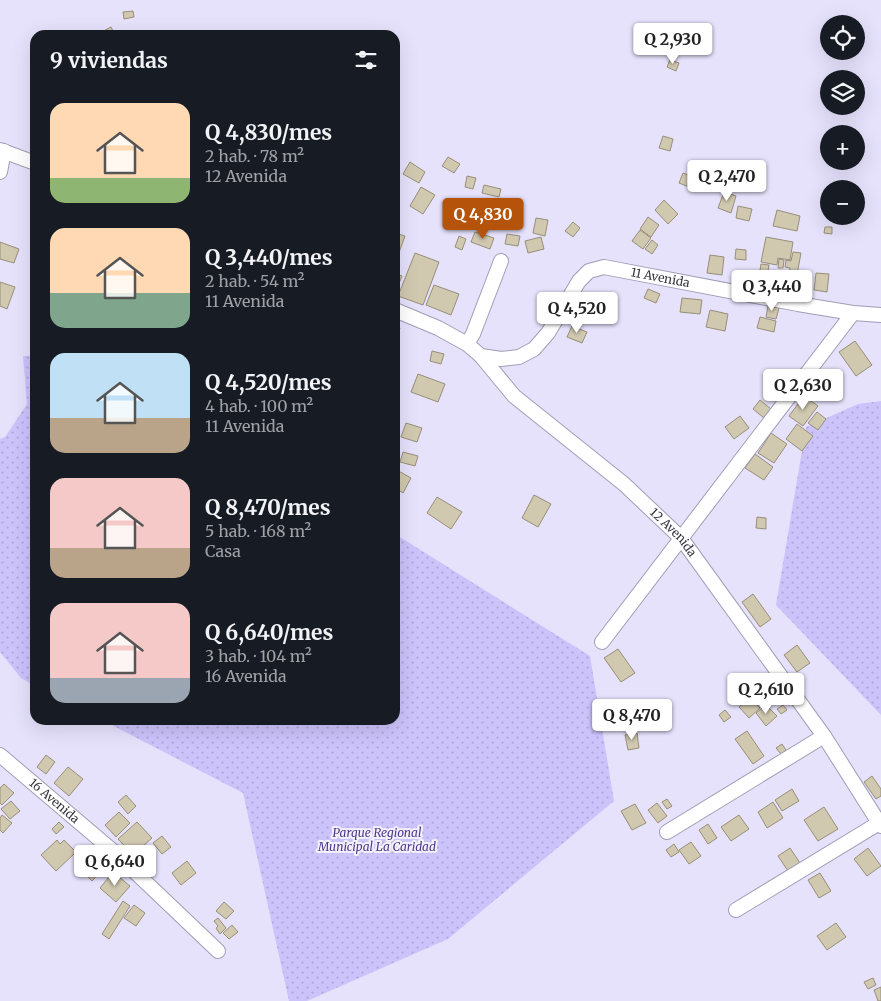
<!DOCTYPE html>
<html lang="es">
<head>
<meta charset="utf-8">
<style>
  :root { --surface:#171b24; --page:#20242c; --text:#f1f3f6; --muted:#9ea1a6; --accent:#b45309 }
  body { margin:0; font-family:Merriweather,serif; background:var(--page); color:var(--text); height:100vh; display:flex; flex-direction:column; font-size:19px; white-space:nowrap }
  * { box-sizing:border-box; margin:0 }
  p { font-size:16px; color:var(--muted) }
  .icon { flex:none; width:28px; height:28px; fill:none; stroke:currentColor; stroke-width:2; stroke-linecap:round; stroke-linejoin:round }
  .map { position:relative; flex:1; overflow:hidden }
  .panel { position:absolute; left:30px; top:30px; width:370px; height:695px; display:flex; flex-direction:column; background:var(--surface); border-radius:15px; box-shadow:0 5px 20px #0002 }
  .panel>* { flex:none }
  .tools { position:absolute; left:820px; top:15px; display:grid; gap:10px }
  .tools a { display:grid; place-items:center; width:45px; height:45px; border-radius:50%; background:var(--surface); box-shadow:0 5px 20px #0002; font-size:25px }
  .price { position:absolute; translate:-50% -42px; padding:0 11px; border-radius:5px; background:#fff; color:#222; font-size:16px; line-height:32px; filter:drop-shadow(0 1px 2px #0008) }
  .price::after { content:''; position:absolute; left:50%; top:30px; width:15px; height:11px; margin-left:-8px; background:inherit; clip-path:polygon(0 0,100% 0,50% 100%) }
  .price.active { background:var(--accent); color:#fff }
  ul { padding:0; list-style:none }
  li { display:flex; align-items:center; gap:15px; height:125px; padding:0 20px }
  li span { display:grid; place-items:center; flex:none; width:140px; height:100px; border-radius:15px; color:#555 }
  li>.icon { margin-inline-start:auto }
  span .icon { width:60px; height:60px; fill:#fffc; stroke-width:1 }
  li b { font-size:21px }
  h2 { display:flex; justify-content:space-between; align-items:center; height:60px; padding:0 20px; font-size:21px }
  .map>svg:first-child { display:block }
  .park { fill:url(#park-dots) }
  .building { fill:#d1c8b0; stroke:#978f78 }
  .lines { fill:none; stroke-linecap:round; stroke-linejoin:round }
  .street-casing { stroke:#a09db5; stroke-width:16 }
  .street { stroke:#fff; stroke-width:14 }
  .labels { text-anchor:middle; stroke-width:4; stroke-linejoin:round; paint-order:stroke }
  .street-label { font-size:12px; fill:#393842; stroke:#f3f2fc }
  .park-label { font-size:12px; font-style:italic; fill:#4e3989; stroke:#f3f2fc }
</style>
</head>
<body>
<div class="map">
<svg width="881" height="1001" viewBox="0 0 881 1001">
  <defs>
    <pattern id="park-dots" width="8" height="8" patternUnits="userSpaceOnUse" patternTransform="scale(1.25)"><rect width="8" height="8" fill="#ccc3fb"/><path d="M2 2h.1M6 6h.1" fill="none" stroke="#b0a8d8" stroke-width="1.8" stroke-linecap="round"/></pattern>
  </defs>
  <rect width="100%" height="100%" fill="#e6e2fc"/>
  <g class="park">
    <path d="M 23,356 L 35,356 L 35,686 L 21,678 L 0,652 L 0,439 L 5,437 L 27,404 Z"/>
    <path d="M 881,401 L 881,715 L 776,605 L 806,427 L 858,404 Z"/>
    <path d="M 395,534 L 590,656 L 614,801 L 448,939 L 307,1001 L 289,1001 L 243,793 L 102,720 L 395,720 Z"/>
  </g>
  <g class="building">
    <path d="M 133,11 L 134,17 L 124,19 L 123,12 Z"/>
    <path d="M 111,27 L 115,35 L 96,35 Z"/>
    <path d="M 670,60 L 679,63 L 676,71 L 667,67 Z"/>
    <path d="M 663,136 L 673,139 L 670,151 L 659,148 Z"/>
    <path d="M 448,157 L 460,164 L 454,173 L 442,166 Z"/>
    <path d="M 410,162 L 425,172 L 419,183 L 403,174 Z"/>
    <path d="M 683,173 L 698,179 L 694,189 L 679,183 Z"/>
    <path d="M 467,176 L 476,178 L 473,189 L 465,187 Z"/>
    <path d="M 484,185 L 501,189 L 499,197 L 482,193 Z"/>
    <path d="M 421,187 L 435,195 L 423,214 L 410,206 Z"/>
    <path d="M 724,192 L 736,196 L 731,213 L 718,208 Z"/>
    <path d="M 664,200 L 678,214 L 668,224 L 655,210 Z"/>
    <path d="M 738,206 L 752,209 L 749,221 L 736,218 Z"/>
    <path d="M 777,210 L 800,216 L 797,231 L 773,226 Z"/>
    <path d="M 648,217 L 659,225 L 651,237 L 640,229 Z"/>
    <path d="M 536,218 L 548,220 L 545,236 L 533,233 Z"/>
    <path d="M 573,222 L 580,228 L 573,237 L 565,231 Z"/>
    <path d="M 825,227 L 832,227 L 832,234 L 824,233 Z"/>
    <path d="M 640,230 L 651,238 L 643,249 L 632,241 Z"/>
    <path d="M 475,232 L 494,238 L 490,249 L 471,242 Z"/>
    <path d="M 395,233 L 405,236 L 397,258 L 395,258 Z"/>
    <path d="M 507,234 L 520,236 L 518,246 L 505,244 Z"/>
    <path d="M 459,236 L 466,239 L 462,250 L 455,247 Z"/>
    <path d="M 541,237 L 544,249 L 528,253 L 525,241 Z"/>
    <path d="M 766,237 L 793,242 L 790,260 L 778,258 L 777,265 L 761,262 Z"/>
    <path d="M 652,240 L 658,245 L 652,254 L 645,249 Z"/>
    <path d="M 0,242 L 19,249 L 14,263 L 0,259 Z"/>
    <path d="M 736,249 L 746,250 L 746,260 L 735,259 Z"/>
    <path d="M 793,252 L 801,253 L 796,280 L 788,279 L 790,268 L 785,267 L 786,260 L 791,261 Z"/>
    <path d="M 415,253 L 439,262 L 423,305 L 398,296 Z"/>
    <path d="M 710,255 L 724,257 L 722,275 L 707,273 Z"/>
    <path d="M 779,259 L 784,260 L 783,268 L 778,268 Z"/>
    <path d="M 761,264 L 769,265 L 766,284 L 758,283 Z"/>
    <path d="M 395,273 L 402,276 L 395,294 Z"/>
    <path d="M 816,273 L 829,274 L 827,292 L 814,290 Z"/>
    <path d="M 781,279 L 796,281 L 794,293 L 779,291 Z"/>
    <path d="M 0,282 L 15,287 L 7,309 L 0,306 Z"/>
    <path d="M 434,285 L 459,294 L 451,315 L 426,305 Z"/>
    <path d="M 648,289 L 660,294 L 656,303 L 644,298 Z"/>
    <path d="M 682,298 L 702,300 L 700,314 L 680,312 Z"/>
    <path d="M 575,304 L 583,308 L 580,314 L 572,309 Z"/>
    <path d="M 768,306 L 779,308 L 776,319 L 766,317 Z"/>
    <path d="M 710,310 L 728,314 L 725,331 L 706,327 Z"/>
    <path d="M 760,317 L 776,321 L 774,332 L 757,328 Z"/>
    <path d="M 572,326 L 587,332 L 582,343 L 567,337 Z"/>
    <path d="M 395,327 L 400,328 L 398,334 L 395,334 Z"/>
    <path d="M 855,341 L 872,365 L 856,376 L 839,352 Z"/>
    <path d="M 432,351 L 444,354 L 441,364 L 430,361 Z"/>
    <path d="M 418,374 L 445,384 L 438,402 L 411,392 Z"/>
    <path d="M 804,396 L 818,406 L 803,426 L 789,416 Z"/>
    <path d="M 760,400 L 771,409 L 764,418 L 753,409 Z"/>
    <path d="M 817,412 L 826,419 L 818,430 L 808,423 Z"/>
    <path d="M 740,416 L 749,428 L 734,439 L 725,427 Z"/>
    <path d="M 406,423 L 422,428 L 417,442 L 401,437 Z"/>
    <path d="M 797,424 L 813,436 L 802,451 L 786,439 Z"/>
    <path d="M 771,433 L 787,444 L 774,463 L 758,453 Z"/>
    <path d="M 403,452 L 418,456 L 415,466 L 400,462 Z"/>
    <path d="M 755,454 L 773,467 L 764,480 L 745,468 Z"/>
    <path d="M 395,469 L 411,478 L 403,493 L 395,488 Z"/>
    <path d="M 534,495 L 551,504 L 538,527 L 522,518 Z"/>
    <path d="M 437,497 L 462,512 L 451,529 L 427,513 Z"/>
    <path d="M 757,517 L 766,518 L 766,529 L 756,528 Z"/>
    <path d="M 753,594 L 771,619 L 760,627 L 742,602 Z"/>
    <path d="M 797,645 L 810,663 L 797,672 L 784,655 Z"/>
    <path d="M 618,649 L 635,673 L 621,682 L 604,658 Z"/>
    <path d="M 742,685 L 752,695 L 741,705 L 731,694 Z"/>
    <path d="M 751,697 L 760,708 L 749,718 L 739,707 Z"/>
    <path d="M 766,705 L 777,716 L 766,726 L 756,713 Z"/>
    <path d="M 783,705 L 787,710 L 781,714 L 777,709 Z"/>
    <path d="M 647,706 L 653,718 L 640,725 L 634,713 Z"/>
    <path d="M 725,710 L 731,717 L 724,722 L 719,715 Z"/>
    <path d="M 747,731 L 764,756 L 753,764 L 735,739 Z"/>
    <path d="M 637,733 L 639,748 L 628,750 L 625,735 Z"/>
    <path d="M 782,744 L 786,750 L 781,754 L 776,748 Z"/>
    <path d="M 46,755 L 55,762 L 46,774 L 37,767 Z"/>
    <path d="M 68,767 L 83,779 L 69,796 L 54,783 Z"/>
    <path d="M 872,776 L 881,789 L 881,796 L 876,799 L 864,782 Z"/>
    <path d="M 4,784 L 14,793 L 2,805 L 0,803 L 0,788 Z"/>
    <path d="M 792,789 L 799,801 L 782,811 L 775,800 Z"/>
    <path d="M 126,795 L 136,806 L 128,814 L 118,802 Z"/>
    <path d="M 667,799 L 672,806 L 667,809 L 662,802 Z"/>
    <path d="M 11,801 L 20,811 L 10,819 L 1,809 Z"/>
    <path d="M 773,802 L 783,818 L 767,828 L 758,812 Z"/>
    <path d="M 657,803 L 667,816 L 658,823 L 648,810 Z"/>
    <path d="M 635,804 L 646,823 L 632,830 L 621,811 Z"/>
    <path d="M 824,807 L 838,829 L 818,841 L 804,820 Z"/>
    <path d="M 119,812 L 130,823 L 116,837 L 105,825 Z"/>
    <path d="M 2,815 L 12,823 L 3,833 L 0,830 L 0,818 Z"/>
    <path d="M 739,815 L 749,829 L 731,841 L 721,827 Z"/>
    <path d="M 59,822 L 64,827 L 56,834 L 52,829 Z"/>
    <path d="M 137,822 L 152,838 L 133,855 L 118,839 Z"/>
    <path d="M 708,824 L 717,838 L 708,844 L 699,830 Z"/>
    <path d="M 162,836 L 171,847 L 162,854 L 153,843 Z"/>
    <path d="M 57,840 L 60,844 L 64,840 L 76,852 L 56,871 L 41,855 Z"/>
    <path d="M 691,842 L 701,856 L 689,864 L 679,850 Z"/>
    <path d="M 674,844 L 679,852 L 671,857 L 666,850 Z"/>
    <path d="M 790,848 L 800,863 L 788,871 L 778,856 Z"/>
    <path d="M 868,848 L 881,866 L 867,876 L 854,859 Z"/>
    <path d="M 89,857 L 102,870 L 92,881 L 78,867 Z"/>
    <path d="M 187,861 L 196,873 L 181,885 L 172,873 Z"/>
    <path d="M 113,872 L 130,886 L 116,902 L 100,888 Z"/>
    <path d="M 820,873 L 831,891 L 819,898 L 808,880 Z"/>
    <path d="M 123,901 L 130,906 L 109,939 L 102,934 Z"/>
    <path d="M 224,902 L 234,911 L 226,919 L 216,911 Z"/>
    <path d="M 134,905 L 145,913 L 136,926 L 124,918 Z"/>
    <path d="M 218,918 L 226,928 L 220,934 L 216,928 L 218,926 L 214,921 Z"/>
    <path d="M 836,923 L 846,937 L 827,950 L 817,936 Z"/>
    <path d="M 232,925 L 238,932 L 229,939 L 223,933 Z"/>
    <path d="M 873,978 L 876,985 L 868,989 L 864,982 Z"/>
    <path d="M 881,987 L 881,1001 L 878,1001 L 874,990 Z"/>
  </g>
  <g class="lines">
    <defs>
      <g id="street">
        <path d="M 0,150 L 35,163"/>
        <path d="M 0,172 L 4,151"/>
        <path id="s1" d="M 395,310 L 438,328 L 467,344 L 481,356 L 514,396 L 624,484 L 681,538 L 824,736 L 881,826"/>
        <path d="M 467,344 L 473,334 L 501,261"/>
        <path id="s2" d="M 481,356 L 501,359 L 519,357 L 534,349 L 548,333 L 579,281 L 589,271 L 604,267 L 798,304 L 853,313 L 881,315"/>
        <path d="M 602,642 L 853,313"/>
        <path id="s3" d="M 0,755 L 113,851 L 218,951"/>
        <path d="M 667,832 L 824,736"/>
        <path d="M 736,910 L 879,823"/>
      </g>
    </defs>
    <use href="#street" class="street-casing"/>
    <use href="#street" class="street"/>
  </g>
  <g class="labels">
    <g class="street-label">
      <text dy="4" stroke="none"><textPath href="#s2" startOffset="224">11 Avenida</textPath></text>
      <text dy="4" stroke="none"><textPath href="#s1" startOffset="360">12 Avenida</textPath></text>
      <text dy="4" stroke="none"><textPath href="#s3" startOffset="71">16 Avenida</textPath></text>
    </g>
    <g class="park-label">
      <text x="377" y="837">Parque Regional<tspan x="377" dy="14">Municipal La Caridad</tspan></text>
    </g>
  </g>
</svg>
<div class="tools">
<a><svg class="icon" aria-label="locate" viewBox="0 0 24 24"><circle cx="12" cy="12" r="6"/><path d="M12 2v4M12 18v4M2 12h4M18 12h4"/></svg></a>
<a><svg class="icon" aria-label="layers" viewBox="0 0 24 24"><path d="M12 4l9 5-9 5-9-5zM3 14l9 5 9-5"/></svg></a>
<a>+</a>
<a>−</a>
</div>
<b class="price" style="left:673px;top:65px">Q 2,930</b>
<b class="price" style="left:727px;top:202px">Q 2,470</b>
<b class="price active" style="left:483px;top:240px">Q 4,830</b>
<b class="price" style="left:772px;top:312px">Q 3,440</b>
<b class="price" style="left:577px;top:334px">Q 4,520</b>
<b class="price" style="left:803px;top:411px">Q 2,630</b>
<b class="price" style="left:766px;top:715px">Q 2,610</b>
<b class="price" style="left:632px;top:741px">Q 8,470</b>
<b class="price" style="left:115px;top:887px">Q 6,640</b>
<section class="panel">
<h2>9 viviendas<svg class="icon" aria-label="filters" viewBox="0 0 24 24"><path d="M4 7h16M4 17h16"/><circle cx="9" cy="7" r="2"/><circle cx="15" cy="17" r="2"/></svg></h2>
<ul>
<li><span style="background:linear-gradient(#ffd9b3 75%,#8fb573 0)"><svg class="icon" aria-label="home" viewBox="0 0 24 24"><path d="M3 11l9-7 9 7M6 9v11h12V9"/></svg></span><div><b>Q 4,830/mes</b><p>2 hab. · 78 m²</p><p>12 Avenida</p></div></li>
<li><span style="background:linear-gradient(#ffd9b3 65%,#7fa58c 0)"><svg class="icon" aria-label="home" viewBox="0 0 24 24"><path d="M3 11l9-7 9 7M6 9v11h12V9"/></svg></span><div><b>Q 3,440/mes</b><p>2 hab. · 54 m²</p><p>11 Avenida</p></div></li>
<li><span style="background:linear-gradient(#bfe0f5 65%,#b9a48a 0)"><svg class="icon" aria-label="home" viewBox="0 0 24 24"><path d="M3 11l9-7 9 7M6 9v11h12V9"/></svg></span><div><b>Q 4,520/mes</b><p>4 hab. · 100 m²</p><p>11 Avenida</p></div></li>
<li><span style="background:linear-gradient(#f6c9c9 70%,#b9a48a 0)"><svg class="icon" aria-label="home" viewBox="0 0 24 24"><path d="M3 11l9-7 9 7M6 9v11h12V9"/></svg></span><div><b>Q 8,470/mes</b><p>5 hab. · 168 m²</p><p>Casa</p></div></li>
<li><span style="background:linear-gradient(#f6c9c9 75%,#9aa5b1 0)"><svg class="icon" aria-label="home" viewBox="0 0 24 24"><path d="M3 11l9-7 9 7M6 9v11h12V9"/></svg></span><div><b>Q 6,640/mes</b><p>3 hab. · 104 m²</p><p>16 Avenida</p></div></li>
</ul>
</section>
</div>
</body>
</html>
